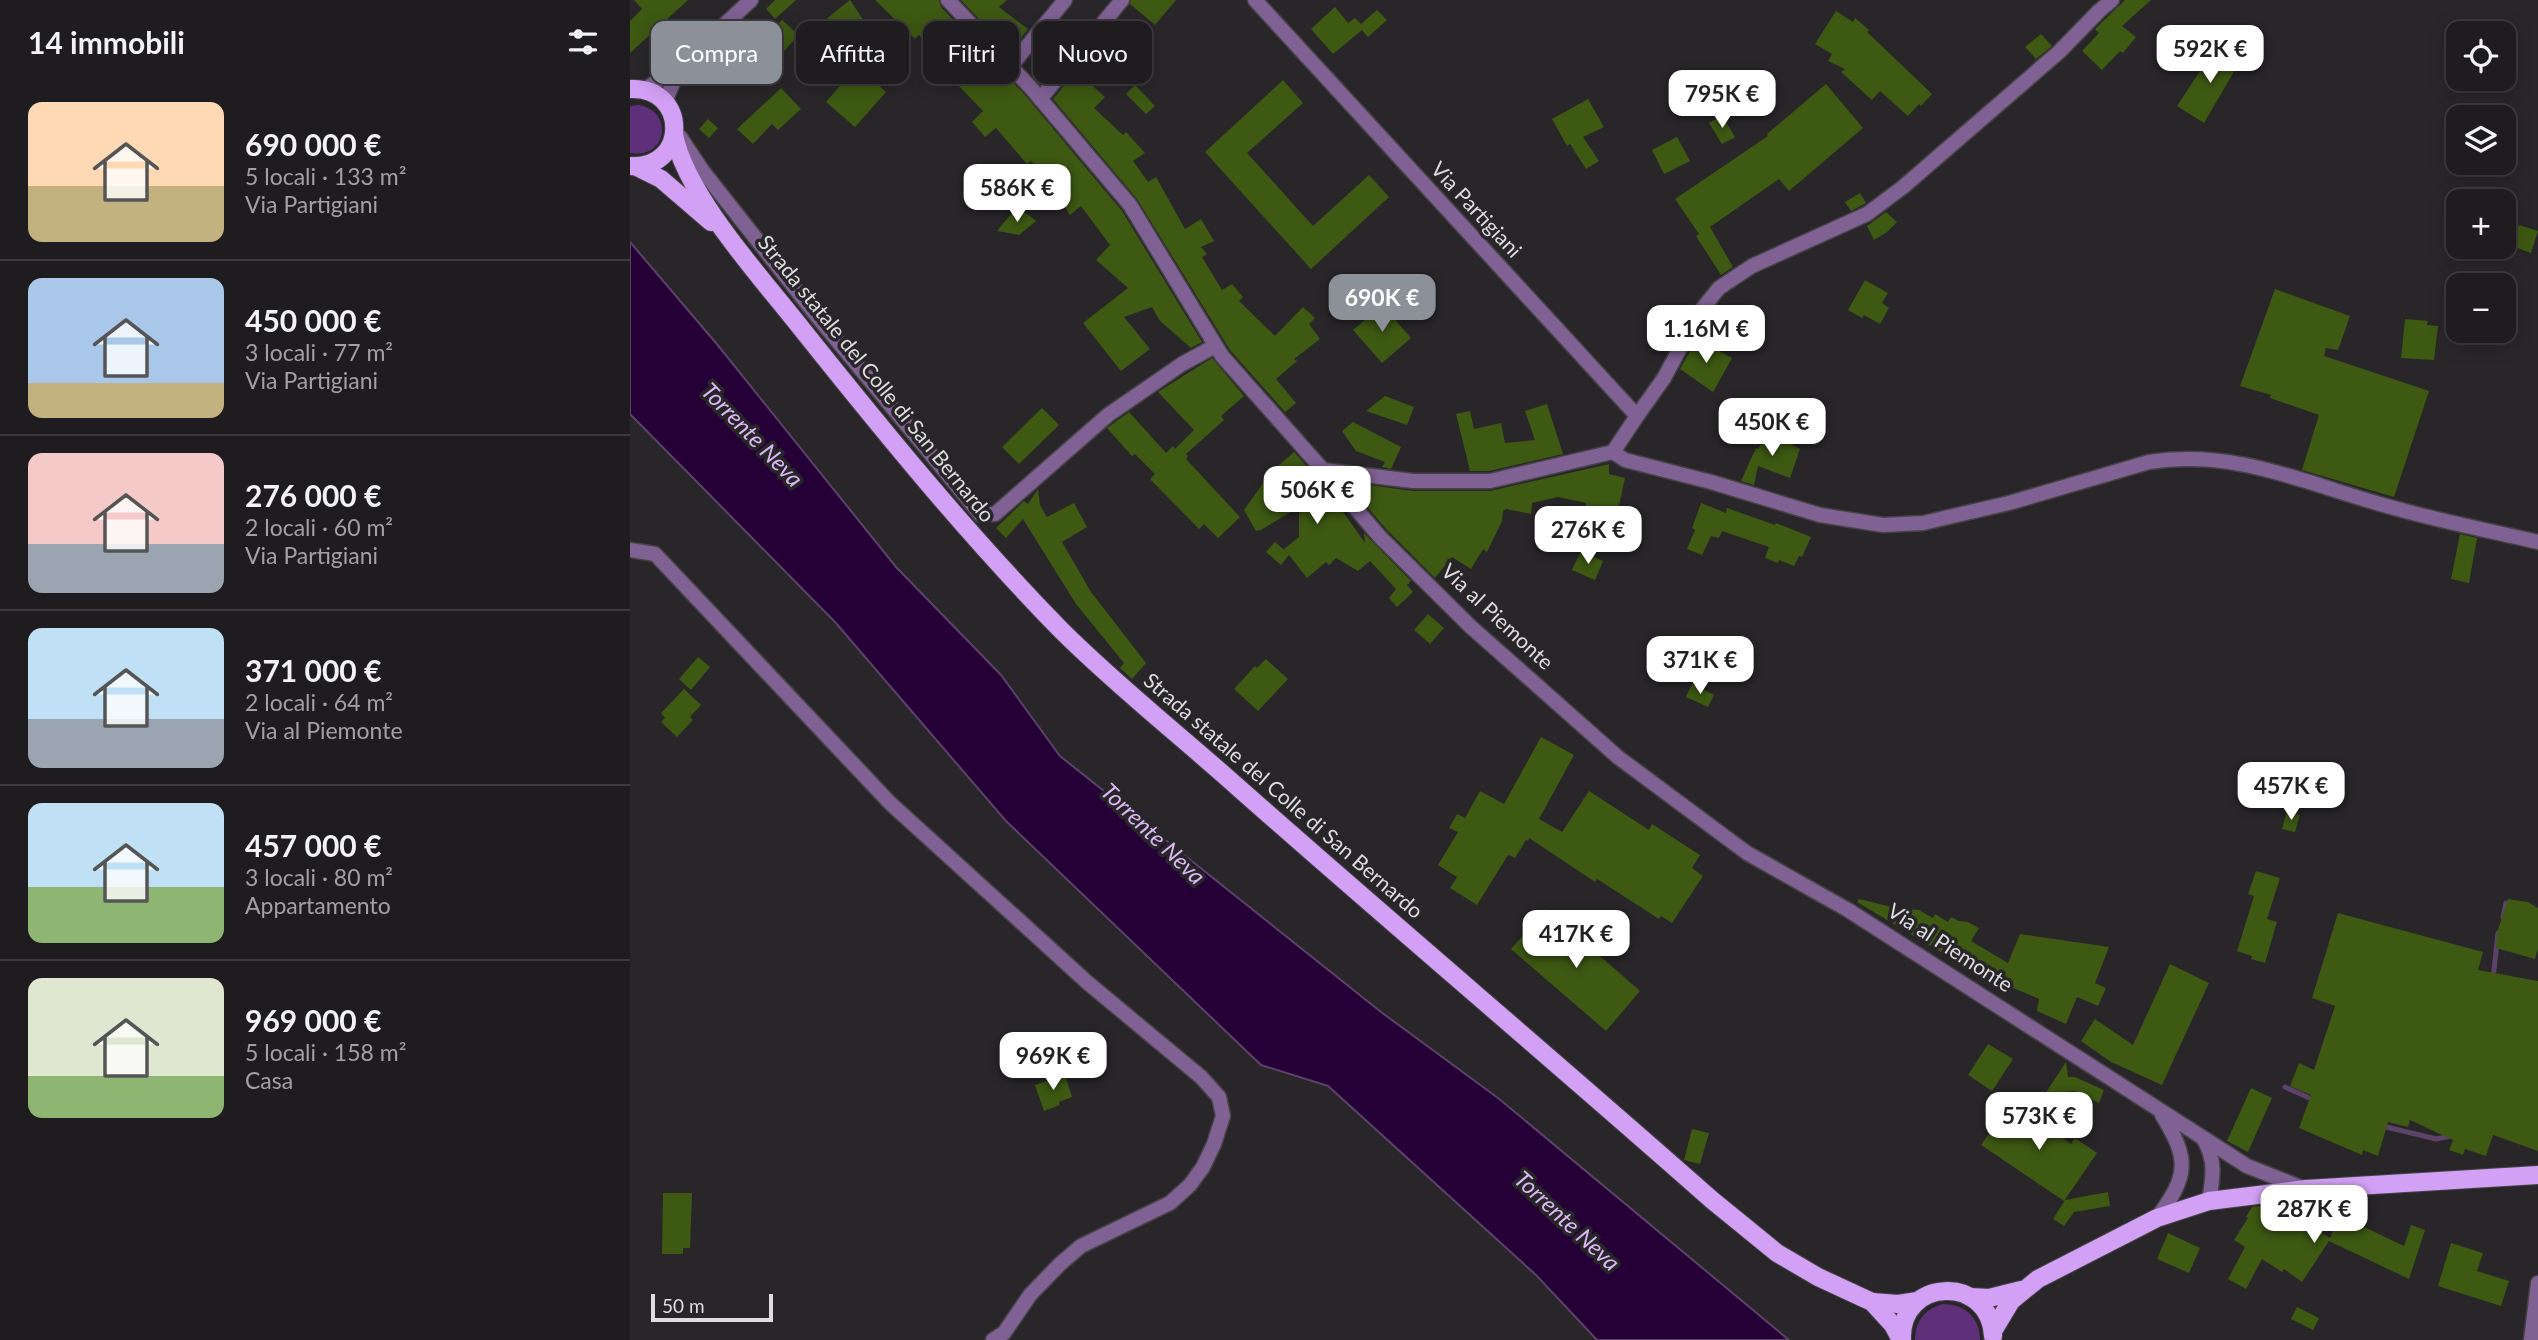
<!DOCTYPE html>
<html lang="it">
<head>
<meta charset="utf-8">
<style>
  :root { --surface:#1e1c1f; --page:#262528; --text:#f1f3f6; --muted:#a1a1a4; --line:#3c3a3d; --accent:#8c9099 }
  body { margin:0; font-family:Lato,sans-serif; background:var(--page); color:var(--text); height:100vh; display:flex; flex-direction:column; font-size:26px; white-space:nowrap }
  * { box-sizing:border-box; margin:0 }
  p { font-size:23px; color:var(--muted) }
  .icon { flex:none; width:38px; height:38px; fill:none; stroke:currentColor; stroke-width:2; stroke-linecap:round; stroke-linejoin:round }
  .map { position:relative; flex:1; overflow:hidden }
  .drawer { display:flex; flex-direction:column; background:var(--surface); width:630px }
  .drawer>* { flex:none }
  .top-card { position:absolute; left:21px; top:21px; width:665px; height:63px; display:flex; gap:14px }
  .buttons { position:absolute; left:1816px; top:21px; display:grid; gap:14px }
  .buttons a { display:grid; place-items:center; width:70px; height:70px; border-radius:14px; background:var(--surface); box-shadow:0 4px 18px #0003,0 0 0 2px var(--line); font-size:35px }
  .scale { position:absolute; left:21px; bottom:18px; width:122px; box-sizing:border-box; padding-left:7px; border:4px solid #dddcde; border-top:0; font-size:19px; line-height:24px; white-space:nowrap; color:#dddcde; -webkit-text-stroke:5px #282629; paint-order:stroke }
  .price { position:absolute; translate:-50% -60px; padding:0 16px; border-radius:14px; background:#fff; color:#222; font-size:23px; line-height:46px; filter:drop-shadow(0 2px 4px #0008) }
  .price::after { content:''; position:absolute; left:50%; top:42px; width:21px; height:16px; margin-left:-10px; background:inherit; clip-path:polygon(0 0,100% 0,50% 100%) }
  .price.on { background:var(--accent); color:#fff }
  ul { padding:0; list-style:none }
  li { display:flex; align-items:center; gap:21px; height:175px; padding:0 28px }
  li+li { border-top:2px solid var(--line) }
  li span { display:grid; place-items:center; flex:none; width:196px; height:140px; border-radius:14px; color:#555 }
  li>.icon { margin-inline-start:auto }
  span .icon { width:84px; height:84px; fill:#fffc; stroke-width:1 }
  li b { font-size:30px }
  h2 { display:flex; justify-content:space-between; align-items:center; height:84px; padding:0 28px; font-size:30px }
  .pill { padding:0 24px; border-radius:14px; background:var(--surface); box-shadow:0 4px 18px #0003,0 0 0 2px var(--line); font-size:24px; line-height:63px }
  .pill.on { background:var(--accent); color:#fff }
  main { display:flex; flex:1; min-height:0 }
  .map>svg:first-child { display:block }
  .green { fill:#5e307a }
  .water { fill:#240037; stroke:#5c4269; stroke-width:2 }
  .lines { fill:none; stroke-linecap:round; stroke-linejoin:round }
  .stream { stroke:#5c4269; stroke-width:5 }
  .building { fill:#3d5912 }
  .minor-casing { stroke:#454346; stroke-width:17 }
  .primary-casing { stroke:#454346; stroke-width:20 }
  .minor { stroke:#7f6194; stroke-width:14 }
  .primary { stroke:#d2a0f4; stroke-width:18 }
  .labels { text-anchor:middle; stroke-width:7; stroke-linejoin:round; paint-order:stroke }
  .street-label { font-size:21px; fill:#dddcde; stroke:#282629 }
  .water-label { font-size:23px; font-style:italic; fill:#dcb8f7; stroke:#282629 }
</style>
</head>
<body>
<main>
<section class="drawer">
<h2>14 immobili<svg class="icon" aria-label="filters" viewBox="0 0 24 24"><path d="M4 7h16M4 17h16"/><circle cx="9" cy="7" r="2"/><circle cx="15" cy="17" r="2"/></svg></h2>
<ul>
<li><span style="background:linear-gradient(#ffd9b3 60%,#c2b280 0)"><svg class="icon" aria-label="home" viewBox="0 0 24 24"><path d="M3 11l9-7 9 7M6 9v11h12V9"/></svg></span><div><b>690 000 €</b><p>5 locali · 133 m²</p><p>Via Partigiani</p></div></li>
<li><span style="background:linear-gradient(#a9c7e8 75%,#c2b280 0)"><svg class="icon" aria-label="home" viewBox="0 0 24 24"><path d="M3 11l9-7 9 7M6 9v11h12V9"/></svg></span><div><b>450 000 €</b><p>3 locali · 77 m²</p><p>Via Partigiani</p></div></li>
<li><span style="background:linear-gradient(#f6c9c9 65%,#9aa5b1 0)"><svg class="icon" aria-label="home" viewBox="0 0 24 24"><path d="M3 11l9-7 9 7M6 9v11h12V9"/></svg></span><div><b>276 000 €</b><p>2 locali · 60 m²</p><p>Via Partigiani</p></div></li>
<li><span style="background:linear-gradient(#bfe0f5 65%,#9aa5b1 0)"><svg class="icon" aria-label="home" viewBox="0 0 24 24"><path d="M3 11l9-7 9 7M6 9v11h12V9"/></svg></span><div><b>371 000 €</b><p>2 locali · 64 m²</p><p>Via al Piemonte</p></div></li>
<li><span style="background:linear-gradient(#bfe0f5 60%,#8fb573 0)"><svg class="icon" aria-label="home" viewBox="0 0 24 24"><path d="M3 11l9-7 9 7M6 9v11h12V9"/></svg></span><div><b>457 000 €</b><p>3 locali · 80 m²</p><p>Appartamento</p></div></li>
<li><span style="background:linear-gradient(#dfe7d0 70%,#8fb573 0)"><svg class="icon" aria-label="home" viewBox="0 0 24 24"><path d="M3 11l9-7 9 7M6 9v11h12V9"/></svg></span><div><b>969 000 €</b><p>5 locali · 158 m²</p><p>Casa</p></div></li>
</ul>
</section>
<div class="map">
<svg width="1908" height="1340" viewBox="0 0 1908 1340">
  <rect width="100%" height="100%" fill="#282629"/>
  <g class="green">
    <path d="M 9,105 C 45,112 36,160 0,153 L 0,106 Z"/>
    <path d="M 1313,1304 C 1335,1304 1350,1318 1350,1340 L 1285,1340 C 1285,1321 1295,1309 1313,1304 Z"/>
  </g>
  <path class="water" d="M 0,242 L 86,343 L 266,567 L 371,675 L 430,756 L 751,1012 L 868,1098 L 1159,1340 L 967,1340 L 906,1275 L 698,1086 L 631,1065 L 376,821 L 205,622 L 0,414 Z"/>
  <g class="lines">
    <g class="stream">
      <path d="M 1873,917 L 1876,903 L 1884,904"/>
      <path d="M 1863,979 L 1868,933"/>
      <path d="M 1655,1087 L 1684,1100"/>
      <path d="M 1752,1126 L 1806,1139 L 1821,1136"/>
    </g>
  </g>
  <g class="building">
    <path d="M 4,0 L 58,0 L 0,53 L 0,21 L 12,9 Z"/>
    <path d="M 145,0 L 166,0 L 145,19 L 136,9 Z"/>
    <path d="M 220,0 L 248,42 L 238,49 L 223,24 L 187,66 L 167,48 L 179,34 L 181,36 L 195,20 Z"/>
    <path d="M 245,0 L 309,0 L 311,7 L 395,95 L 492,211 L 572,342 L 561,348 L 530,321 L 522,307 L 494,317 L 520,349 L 491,371 L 453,323 L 498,288 L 466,260 L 480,245 L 451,206 L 440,215 L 419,180 L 401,161 L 397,164 L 366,128 L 355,137 L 342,122 L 353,111 L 303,59 L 308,55 L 289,35 L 285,39 Z"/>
    <path d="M 331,0 L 377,0 L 369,7 L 398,29 L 380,52 Z"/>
    <path d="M 501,0 L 546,0 L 525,25 L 500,4 Z"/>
    <path d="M 1495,0 L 1521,0 L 1492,26 L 1506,37 L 1493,53 L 1490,51 L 1472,70 L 1452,51 L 1469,33 L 1465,29 Z"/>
    <path d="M 705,7 L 718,23 L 725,18 L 731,24 L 747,10 L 757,20 L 738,37 L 732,30 L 703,54 L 681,29 Z"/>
    <path d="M 1206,11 L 1223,22 L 1225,18 L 1239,30 L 1237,32 L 1302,94 L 1291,106 L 1289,104 L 1278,116 L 1250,91 L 1242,100 L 1211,72 L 1215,69 L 1198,61 L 1202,54 L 1185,44 Z"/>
    <path d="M 152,20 L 169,35 L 140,66 L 123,51 Z"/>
    <path d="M 1411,34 L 1422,46 L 1406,59 L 1395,47 Z"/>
    <path d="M 472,40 L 482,49 L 455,79 L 475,97 L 464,108 L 493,135 L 496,132 L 515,153 L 503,161 L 518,182 L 526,177 L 555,229 L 571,219 L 584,241 L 571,247 L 577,254 L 572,257 L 592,290 L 602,284 L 613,297 L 609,301 L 645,336 L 673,307 L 685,318 L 679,324 L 690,339 L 664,359 L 667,361 L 646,379 L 666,403 L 655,412 L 600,350 L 507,199 L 423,99 Z"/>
    <path d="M 1595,47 L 1612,58 L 1574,123 L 1547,106 L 1580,56 L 1586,61 Z"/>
    <path d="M 223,71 L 237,83 L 241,79 L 256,92 L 225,127 L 196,102 Z"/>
    <path d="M 653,80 L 673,103 L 617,153 L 629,166 L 683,226 L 739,175 L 759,197 L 681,269 L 575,152 Z"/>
    <path d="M 1196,84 L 1233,128 L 1159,191 L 1149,179 L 1080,227 L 1103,267 L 1091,275 L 1066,236 L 1069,234 L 1045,199 L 1138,136 L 1137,134 Z"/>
    <path d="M 505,85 L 525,106 L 516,114 L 496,94 Z"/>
    <path d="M 151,88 L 171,109 L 148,130 L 142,124 L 123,144 L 107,129 Z"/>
    <path d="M 958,99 L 974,127 L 953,137 L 969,161 L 956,169 L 940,144 L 937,146 L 922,119 Z"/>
    <path d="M 1092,115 L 1105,137 L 1092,144 L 1079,123 Z"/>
    <path d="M 78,119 L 88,128 L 79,138 L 69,129 Z"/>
    <path d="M 1047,137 L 1060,161 L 1034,174 L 1022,150 Z"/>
    <path d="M 1230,193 L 1236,203 L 1221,211 L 1215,202 Z"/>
    <path d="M 390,212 L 396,213 L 406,221 L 389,235 L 367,231 L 381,214 Z"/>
    <path d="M 1256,212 L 1267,222 L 1257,232 L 1244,240 L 1237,226 Z"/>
    <path d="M 1889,225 L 1908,231 L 1901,253 L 1882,246 Z"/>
    <path d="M 1235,280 L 1258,293 L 1252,303 L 1259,308 L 1250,324 L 1234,315 L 1232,318 L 1218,310 Z"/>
    <path d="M 1645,289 L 1720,316 L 1708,350 L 1696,348 L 1694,356 L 1799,391 L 1764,497 L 1672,470 L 1689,415 L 1640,398 L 1641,395 L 1610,386 Z"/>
    <path d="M 752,305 L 781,338 L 752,363 L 723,330 Z"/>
    <path d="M 1775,319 L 1798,321 L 1797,325 L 1808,326 L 1804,360 L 1771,358 Z"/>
    <path d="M 1067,339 L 1102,358 L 1083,392 L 1050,369 Z"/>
    <path d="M 582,358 L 614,396 L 591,416 L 594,420 L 556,454 L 558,456 L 556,459 L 610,517 L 588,538 L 574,524 L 569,529 L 520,479 L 525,474 L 505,454 L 502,456 L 477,428 L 499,412 L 536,453 L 543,446 L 545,449 L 564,430 L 528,392 Z"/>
    <path d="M 755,396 L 784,407 L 777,425 L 736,411 Z"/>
    <path d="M 917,404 L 933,454 L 859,471 L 840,471 L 826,414 L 840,411 L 844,429 L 871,423 L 875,443 L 905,440 L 895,411 Z"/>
    <path d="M 412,408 L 429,425 L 389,464 L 372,447 Z"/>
    <path d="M 723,422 L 771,447 L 761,469 L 752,467 L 755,462 L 726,451 L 712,431 Z"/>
    <path d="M 1138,432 L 1170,449 L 1160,478 L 1128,466 L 1124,485 L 1111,481 L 1126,448 L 1128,449 Z"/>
    <path d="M 664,452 L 697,489 L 735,543 L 734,533 L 781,581 L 777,585 L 783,592 L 767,607 L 759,598 L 766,589 L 740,561 L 728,571 L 706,558 L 699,565 L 696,562 L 677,578 L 659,555 L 651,565 L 636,552 L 645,542 L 659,554 L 654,549 L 669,537 L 669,507 L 631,530 L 626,531 L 614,510 L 641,472 Z"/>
    <path d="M 979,464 L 979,474 L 995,478 L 983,533 L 954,526 L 956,503 L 928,497 L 902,503 L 901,514 L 876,509 L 873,511 L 872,521 L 857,552 L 853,549 L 841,569 L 822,557 L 805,578 L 757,530 L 732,501 L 734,492 L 739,485 L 783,491 L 860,491 Z"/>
    <path d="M 408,489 L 410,505 L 417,517 L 444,503 L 457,527 L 432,542 L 461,592 L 516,663 L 502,679 L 490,668 L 494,663 L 446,604 L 393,519 L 376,538 L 366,528 L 394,501 L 398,504 Z"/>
    <path d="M 1071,503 L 1096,513 L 1097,508 L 1145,525 L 1146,523 L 1181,537 L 1172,557 L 1169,556 L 1164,566 L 1149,560 L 1148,563 L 1135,558 L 1139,547 L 1092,531 L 1089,538 L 1081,536 L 1072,555 L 1057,549 L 1065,530 L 1062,528 Z"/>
    <path d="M 1830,534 L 1847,538 L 1839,583 L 1821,579 Z"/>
    <path d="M 951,551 L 973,561 L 965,580 L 942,570 Z"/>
    <path d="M 798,614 L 814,628 L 800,644 L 784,630 Z"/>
    <path d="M 68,657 L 80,667 L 61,690 L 49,679 Z"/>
    <path d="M 636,659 L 658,679 L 628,711 L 604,689 L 625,666 L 627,668 Z"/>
    <path d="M 1062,684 L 1084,695 L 1078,707 L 1056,697 Z"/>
    <path d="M 54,689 L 71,705 L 60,717 L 63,720 L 47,737 L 31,722 L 35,718 L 31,713 Z"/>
    <path d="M 911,737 L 944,755 L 909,819 L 932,832 L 959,791 L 1019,830 L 1022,824 L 1070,855 L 1062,868 L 1073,876 L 1042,923 L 1031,916 L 1029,919 L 967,879 L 965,882 L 899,838 L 898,841 L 896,840 L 885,858 L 878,855 L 847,905 L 820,888 L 827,877 L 808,865 L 828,832 L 819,828 L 827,814 L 835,818 L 850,791 L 874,804 Z"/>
    <path d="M 1657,811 L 1670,815 L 1665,832 L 1652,829 Z"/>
    <path d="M 1626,871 L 1650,878 L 1637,919 L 1647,922 L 1635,963 L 1621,959 L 1622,956 L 1607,951 L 1624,896 L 1618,894 Z"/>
    <path d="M 1229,899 L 1266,908 L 1289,910 L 1303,918 L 1305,914 L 1318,922 L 1321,917 L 1329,921 L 1338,922 L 1349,928 L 1341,941 L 1378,963 L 1390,934 L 1479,947 L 1465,983 L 1476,988 L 1468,1006 L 1447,997 L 1436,1024 L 1407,1011 L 1409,999 L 1362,979 L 1361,982 L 1227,902 Z"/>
    <path d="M 1878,899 L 1898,902 L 1908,908 L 1908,948 L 1905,959 L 1866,948 L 1867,933 Z"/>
    <path d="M 916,909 L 1010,991 L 976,1031 L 881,949 Z"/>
    <path d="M 1708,913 L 1853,952 L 1848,970 L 1908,981 L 1908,1151 L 1863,1135 L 1856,1156 L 1835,1149 L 1833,1155 L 1819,1150 L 1823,1140 L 1780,1120 L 1778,1127 L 1758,1122 L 1748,1156 L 1733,1150 L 1732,1155 L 1669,1128 L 1681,1095 L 1660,1086 L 1669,1063 L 1684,1070 L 1705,1006 L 1682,998 Z"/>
    <path d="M 1540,964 L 1579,983 L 1532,1085 L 1481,1062 L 1451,1041 L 1465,1019 L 1503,1045 Z"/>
    <path d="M 1358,1044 L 1383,1059 L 1362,1091 L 1338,1075 Z"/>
    <path d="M 1436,1062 L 1438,1077 L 1445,1077 L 1474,1090 L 1469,1103 L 1444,1091 L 1415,1094 Z"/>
    <path d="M 435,1075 L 442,1097 L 429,1102 L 430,1105 L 414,1111 L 405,1085 Z"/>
    <path d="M 1621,1088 L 1642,1098 L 1618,1152 L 1597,1141 Z"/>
    <path d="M 1380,1103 L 1441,1144 L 1445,1138 L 1467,1153 L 1434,1201 L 1351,1145 Z"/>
    <path d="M 1062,1129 L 1079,1133 L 1070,1164 L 1054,1160 Z"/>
    <path d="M 1478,1192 L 1480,1206 L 1444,1212 L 1434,1226 L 1423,1219 L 1435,1200 Z"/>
    <path d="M 33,1193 L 62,1193 L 60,1248 L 53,1248 L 53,1254 L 32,1254 Z"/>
    <path d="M 1644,1204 L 1659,1215 L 1661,1212 L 1700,1238 L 1709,1215 L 1774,1246 L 1781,1225 L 1795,1230 L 1779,1279 L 1699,1241 L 1672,1282 L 1654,1269 L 1652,1272 L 1632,1259 L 1616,1289 L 1598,1279 L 1615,1247 L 1604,1240 L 1618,1218 L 1616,1217 L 1622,1207 Z"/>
    <path d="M 1538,1233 L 1570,1248 L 1559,1273 L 1527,1259 Z"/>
    <path d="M 1821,1243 L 1853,1253 L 1847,1271 L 1879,1281 L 1871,1306 L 1808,1286 Z"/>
    <path d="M 1667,1307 L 1689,1318 L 1683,1330 L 1661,1319 Z"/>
  </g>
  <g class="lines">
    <defs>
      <g id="minor">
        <path d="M 318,0 L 402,89 L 500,205 L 592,356 L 693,470 L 750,537 L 841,627 L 989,758 L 1117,853 L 1218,910 L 1617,1166 L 1675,1189"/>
        <path d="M 625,0 L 1007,416 L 983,452"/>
        <path d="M 50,66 L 121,0"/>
        <path d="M 380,67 L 435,0"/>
        <path d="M 14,90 L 50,66 L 35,102"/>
        <path d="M 410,99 L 492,0"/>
        <path d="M 50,137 L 72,170 L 186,315 L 351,515 L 365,514 L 478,415 L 552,364 L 585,346"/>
        <path d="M 1007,416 L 1034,378 L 1069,313 L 1089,288 L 1122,266 L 1237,214 L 1273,187 L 1429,52 L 1469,11 L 1482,0"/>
        <path d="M 693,470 L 783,481 L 860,481 L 983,452 L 995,460 L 1081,482 L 1190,515 L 1253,525 L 1293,523 L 1379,503 L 1519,462 C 1609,448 1683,487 1768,509 C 1814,522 1861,531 1908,542"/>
        <path d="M 0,550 L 25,554 L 260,803 L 458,983 L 571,1077 L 589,1097 L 593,1116 L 584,1144 L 573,1167 L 560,1185 L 540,1203 L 451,1246 L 430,1264 L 400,1295 L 374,1333 L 363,1340"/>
        <path d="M 1574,1140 C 1586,1160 1583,1178 1579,1201"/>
        <path d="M 1527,1218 C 1558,1176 1560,1160 1532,1115"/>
        <path d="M 1901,1340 L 1908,1283"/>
      </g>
      <g id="primary">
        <path d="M 0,89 C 59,86 59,170 0,166"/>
        <path d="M 44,135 C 57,197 131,277 171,328 C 254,432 338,535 431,630 C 487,686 552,737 611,790 C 767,928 926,1062 1082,1200 L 1147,1253 L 1188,1277 L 1242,1302 L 1263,1325 L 1271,1340"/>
        <path d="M 5,166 L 31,179 L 81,222"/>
        <path d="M 1340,1297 L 1359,1298 L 1391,1290"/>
        <path d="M 1242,1302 L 1268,1304 L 1288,1301"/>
        <path d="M 1363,1331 L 1381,1301 L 1408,1279 L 1527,1218 L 1579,1201 L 1676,1189 L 1908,1175"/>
        <path d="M 1272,1340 C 1269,1277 1360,1274 1363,1336"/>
      </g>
    </defs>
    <use href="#minor" class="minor-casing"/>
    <use href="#primary" class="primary-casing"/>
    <use href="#minor" class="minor"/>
    <use href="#primary" class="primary"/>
  </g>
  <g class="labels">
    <g class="street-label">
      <text transform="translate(846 210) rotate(47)" y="7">Via Partigiani</text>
      <text transform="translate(246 379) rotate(51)" y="7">Strada statale del Colle di San Bernardo</text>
      <text transform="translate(867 617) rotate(43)" y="7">Via al Piemonte</text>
      <text transform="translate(653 796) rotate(41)" y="7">Strada statale del Colle di San Bernardo</text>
      <text transform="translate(1320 948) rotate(33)" y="7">Via al Piemonte</text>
    </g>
    <g class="water-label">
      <text transform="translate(122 435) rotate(46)" y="8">Torrente Neva</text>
      <text transform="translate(523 834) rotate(44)" y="8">Torrente Neva</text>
      <text transform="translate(937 1221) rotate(43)" y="8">Torrente Neva</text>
    </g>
  </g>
</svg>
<div class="buttons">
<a><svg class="icon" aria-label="locate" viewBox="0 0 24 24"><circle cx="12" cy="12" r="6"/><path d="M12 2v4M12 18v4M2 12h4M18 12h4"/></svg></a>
<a><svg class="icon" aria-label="layers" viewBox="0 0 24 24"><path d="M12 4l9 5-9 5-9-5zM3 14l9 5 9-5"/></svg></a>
<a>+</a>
<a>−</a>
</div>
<div class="scale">50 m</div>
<b class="price" style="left:1580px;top:85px">592K €</b>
<b class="price" style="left:1092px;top:130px">795K €</b>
<b class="price" style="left:387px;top:224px">586K €</b>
<b class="price on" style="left:752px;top:334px">690K €</b>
<b class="price" style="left:1076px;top:365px">1.16M €</b>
<b class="price" style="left:1142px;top:458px">450K €</b>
<b class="price" style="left:687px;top:526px">506K €</b>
<b class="price" style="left:958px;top:566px">276K €</b>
<b class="price" style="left:1070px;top:696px">371K €</b>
<b class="price" style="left:1661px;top:822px">457K €</b>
<b class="price" style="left:946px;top:970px">417K €</b>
<b class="price" style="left:423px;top:1092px">969K €</b>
<b class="price" style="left:1409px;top:1152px">573K €</b>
<b class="price" style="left:1684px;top:1245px">287K €</b>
<div class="top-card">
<a class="pill on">Compra</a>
<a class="pill">Affitta</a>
<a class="pill">Filtri</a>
<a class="pill">Nuovo</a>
</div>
</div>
</main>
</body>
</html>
